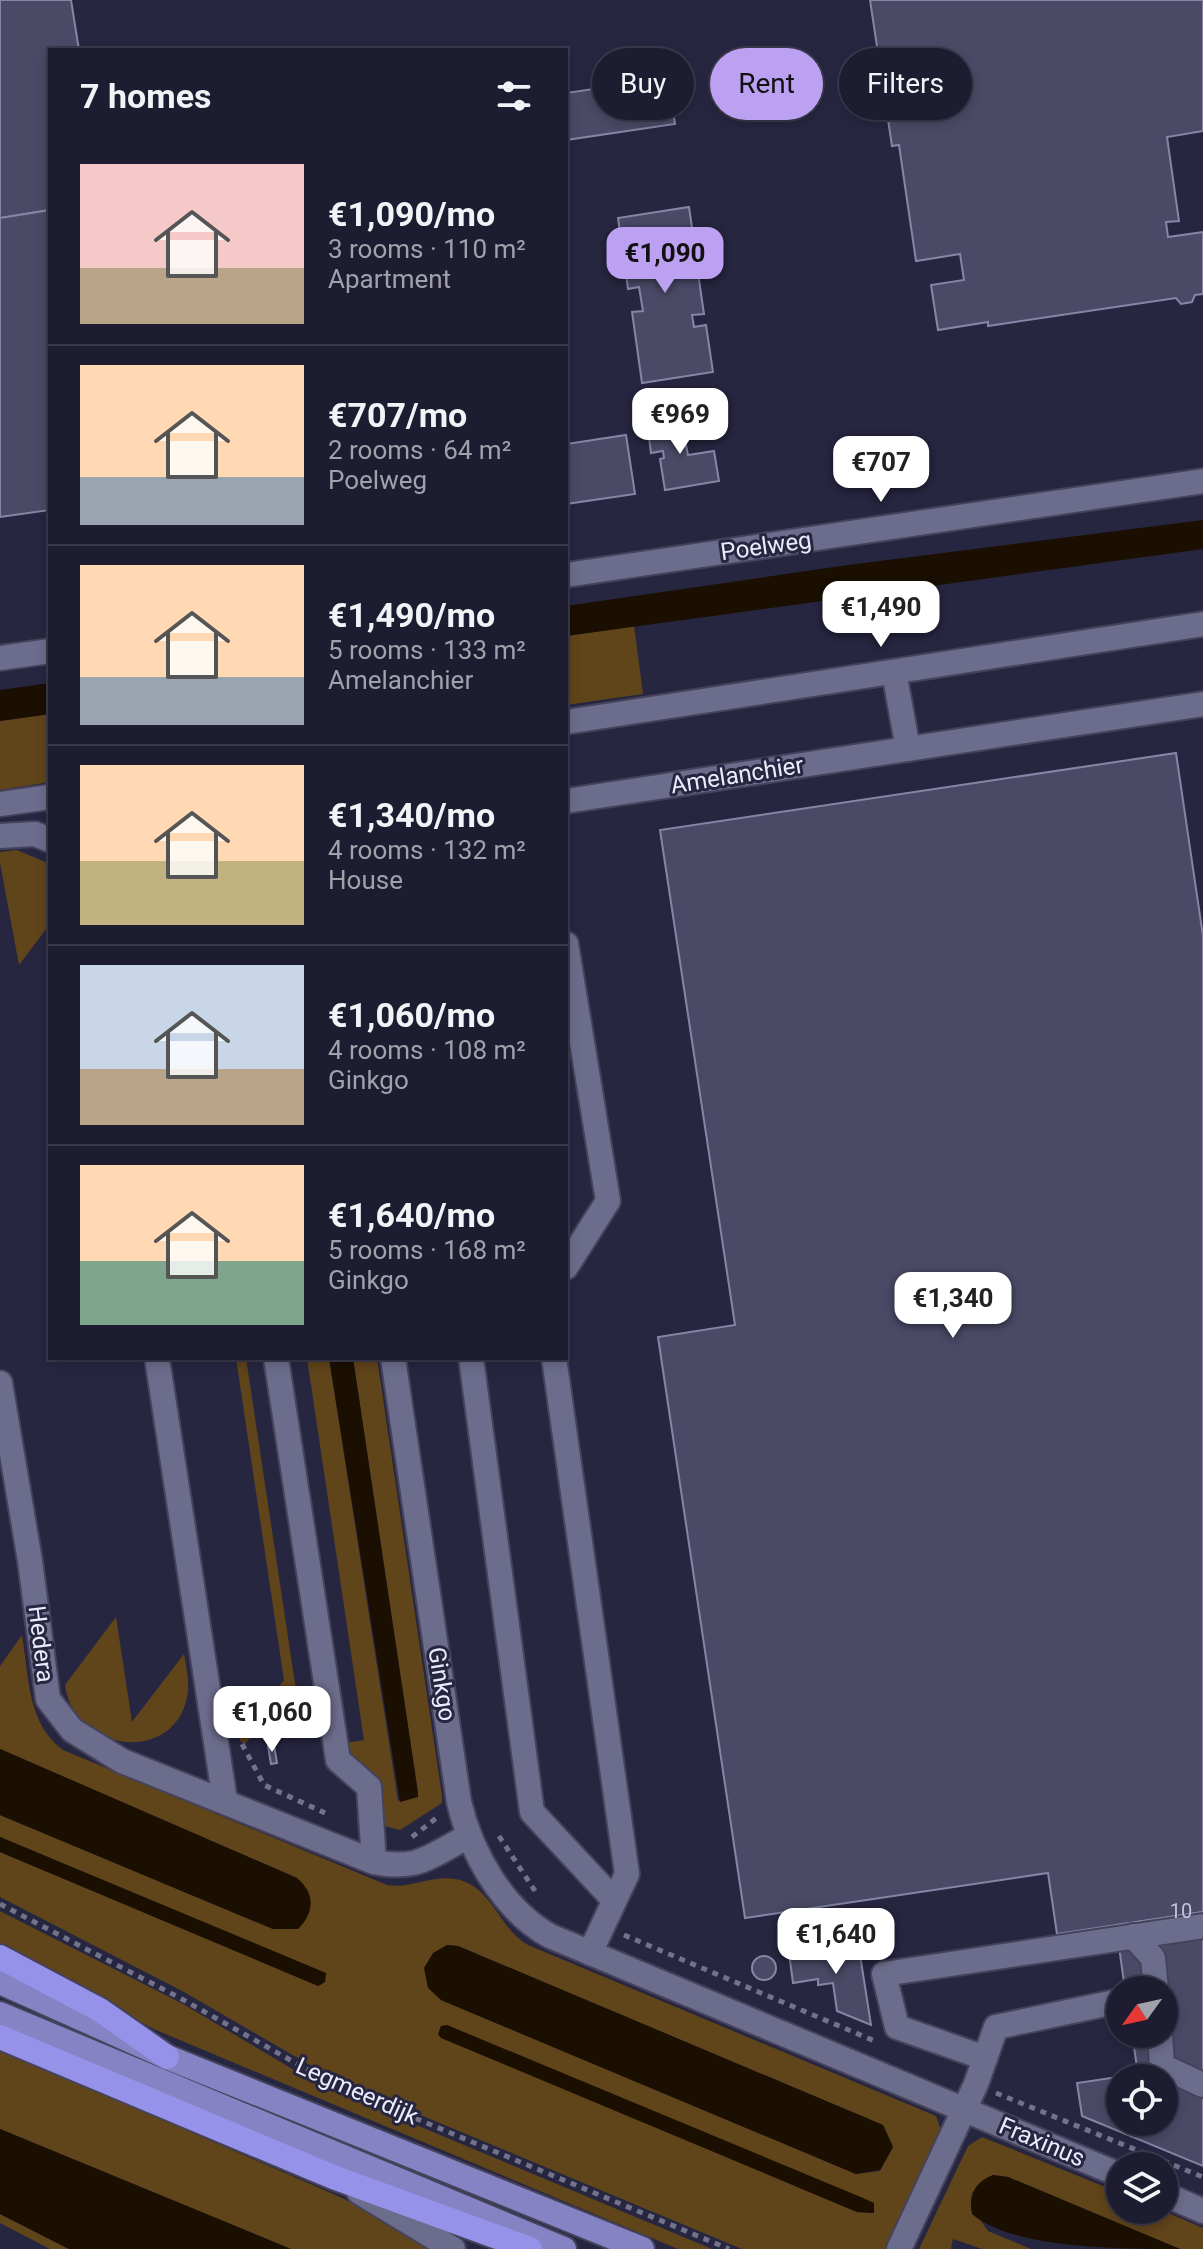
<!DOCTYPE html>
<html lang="en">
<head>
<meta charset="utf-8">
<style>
  :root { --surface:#1d1c31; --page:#252539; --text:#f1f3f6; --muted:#a0a1ab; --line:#3b3a4d; --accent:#bca0f2 }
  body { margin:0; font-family:Roboto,sans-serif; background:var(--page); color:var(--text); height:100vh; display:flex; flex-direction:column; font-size:30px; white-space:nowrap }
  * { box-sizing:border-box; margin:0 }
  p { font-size:26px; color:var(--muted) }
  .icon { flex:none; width:44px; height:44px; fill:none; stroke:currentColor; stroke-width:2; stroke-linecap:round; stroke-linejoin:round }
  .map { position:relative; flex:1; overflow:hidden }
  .side { position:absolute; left:48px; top:48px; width:520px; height:1312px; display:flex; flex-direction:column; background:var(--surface); border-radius:0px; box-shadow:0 4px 12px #0003,0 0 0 2px var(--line) }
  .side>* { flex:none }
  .hud { position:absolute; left:592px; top:48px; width:490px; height:72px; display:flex; gap:16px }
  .needle { width:52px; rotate:237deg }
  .buttons { position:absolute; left:1106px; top:1976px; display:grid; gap:16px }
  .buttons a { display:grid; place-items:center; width:72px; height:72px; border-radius:50%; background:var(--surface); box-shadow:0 4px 12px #0003,0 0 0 2px var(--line); font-size:40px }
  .price { position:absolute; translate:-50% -68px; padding:0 18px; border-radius:16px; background:#fff; color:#222; font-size:26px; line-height:52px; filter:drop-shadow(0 2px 4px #0008) }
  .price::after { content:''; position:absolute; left:50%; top:48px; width:24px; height:18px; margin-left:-12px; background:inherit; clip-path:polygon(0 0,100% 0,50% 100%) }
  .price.selected { background:var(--accent); color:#111 }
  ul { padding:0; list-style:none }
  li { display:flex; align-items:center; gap:24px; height:200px; padding:0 32px }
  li+li { border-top:2px solid var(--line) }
  li span { display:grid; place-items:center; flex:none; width:224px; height:160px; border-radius:0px; color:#555 }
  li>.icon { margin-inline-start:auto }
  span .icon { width:96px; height:96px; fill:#fffc; stroke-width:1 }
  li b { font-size:34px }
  h2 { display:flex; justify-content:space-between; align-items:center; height:96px; padding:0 32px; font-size:34px }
  .pill { padding:0 28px; border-radius:36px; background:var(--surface); box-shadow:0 4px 12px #0003,0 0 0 2px var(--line); font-size:28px; line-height:72px }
  .pill.selected { background:var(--accent); color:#111 }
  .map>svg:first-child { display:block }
  .green { fill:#60441a; fill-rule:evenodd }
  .water { fill:#1a0f01 }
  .building { fill:#4a4a67; stroke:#8585a6; stroke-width:2; fill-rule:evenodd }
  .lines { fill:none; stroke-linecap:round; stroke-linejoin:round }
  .minor-casing { stroke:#45435b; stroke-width:28 }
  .major-casing { stroke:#45435b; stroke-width:28 }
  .highway-casing { stroke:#45435b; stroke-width:28 }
  .path { stroke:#72728a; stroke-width:5; stroke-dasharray:6 6; stroke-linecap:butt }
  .minor { stroke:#6c6c8c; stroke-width:24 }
  .major { stroke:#8583c4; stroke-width:24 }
  .highway { stroke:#9692e9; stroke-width:24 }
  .labels { text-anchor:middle; stroke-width:6; stroke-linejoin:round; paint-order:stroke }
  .number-label { font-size:20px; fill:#c3c3d8 }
  .street-label { font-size:24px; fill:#ebebfe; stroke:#272641 }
</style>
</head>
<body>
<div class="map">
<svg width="1203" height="2249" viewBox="0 0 1203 2249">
  <rect width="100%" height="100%" fill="#272641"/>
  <g class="green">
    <path d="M 634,626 L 643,694 L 566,705 L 566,636 Z"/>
    <path d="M 50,714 L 50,782 L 0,790 L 0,721 Z"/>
    <path d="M 17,850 L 50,864 L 50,924 L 19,965 L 0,863 L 0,852 Z"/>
    <path d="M 236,1358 L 246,1358 L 302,1730 L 252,1736 L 245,1744 L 239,1740 L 284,1680 Z"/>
    <path d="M 307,1358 L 329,1358 L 398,1801 L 418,1793 L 353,1358 L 377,1358 L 442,1796 L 442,1803 L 400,1830 L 385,1826 L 376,1777 L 352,1757 L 345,1743 L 364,1740 Z"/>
    <path d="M 116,1617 L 132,1722 L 184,1654 C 186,1666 189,1679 188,1691 C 180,1765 74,1755 65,1685 Z"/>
    <path d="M 22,1635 C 29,1676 27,1724 63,1750 L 387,1885 C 411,1889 431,1875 455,1879 C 492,1885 498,1928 528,1945 L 936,2116 L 941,2131 L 885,2249 L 742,2249 L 334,2079 L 184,1992 L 0,1897 L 0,1852 L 317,1985 L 321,1985 L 325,1973 L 0,1837 L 0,1815 L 273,1929 L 297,1878 L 0,1749 L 0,1666 ZM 447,1945 L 458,1946 L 883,2125 L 893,2147 L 880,2171 L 856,2174 L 441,2000 ZM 438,2034 L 874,2213 L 857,2212 Z"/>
    <path d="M 0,1911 L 183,2004 L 316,2083 L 712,2249 L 678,2249 L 156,2030 L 0,1949 Z"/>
    <path d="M 0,2049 L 340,2197 L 443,2249 L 291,2249 L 0,2129 Z"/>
    <path d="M 982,2137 L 1120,2193 L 1120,2210 L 1161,2210 L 1203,2228 L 1203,2249 L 1180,2249 L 1008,2177 L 993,2175 L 972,2193 L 971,2207 L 988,2231 L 1031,2249 L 982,2249 L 953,2239 L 951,2249 L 919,2249 L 968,2146 Z"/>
    <path d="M 0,2214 L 69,2249 L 50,2249 L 0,2223 Z"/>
  </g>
  <g class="water">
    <path d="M 1203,520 L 1203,549 L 566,636 L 566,606 L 848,565 Z"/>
    <path d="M 50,683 L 50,714 L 0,721 L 0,690 Z"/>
    <path d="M 329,1358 L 353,1358 L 418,1793 L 418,1797 L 400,1802 Z"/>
    <path d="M 0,1749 L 297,1878 C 316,1894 314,1913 298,1929 L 273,1929 L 0,1815 Z"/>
    <path d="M 0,1837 L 326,1973 L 325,1982 L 318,1986 L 0,1852 Z"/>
    <path d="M 447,1945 L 458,1946 L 883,2125 L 893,2147 L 880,2170 L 856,2174 L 441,2000 L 428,1988 L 424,1968 L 433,1953 Z"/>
    <path d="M 447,2025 L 863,2198 L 874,2203 L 874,2213 L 857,2212 L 441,2038 L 438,2034 L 441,2026 Z"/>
    <path d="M 0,2129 L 291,2249 L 69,2249 L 0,2214 Z"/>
    <path d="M 993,2175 L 1008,2177 L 1180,2249 C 1120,2249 1013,2249 972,2214 C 968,2195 975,2182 993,2175 Z"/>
  </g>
  <g class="building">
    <path d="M 0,0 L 71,0 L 79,50 L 50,50 L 50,210 L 0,218 Z"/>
    <path d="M 870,0 L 1203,0 L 1203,131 L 1167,137 L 1179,221 L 1166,222 L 1168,237 L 1203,232 L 1203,294 L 1195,295 L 1192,302 L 1181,304 L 1176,298 L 988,326 L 988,322 L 938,330 L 931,285 L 964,280 L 960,254 L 916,261 L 899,145 L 892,146 Z"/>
    <path d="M 668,78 L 675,124 L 566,140 L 566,93 Z"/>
    <path d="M 689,207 L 696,255 L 684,257 L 685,268 L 697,266 L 704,314 L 692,315 L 694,327 L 706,325 L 713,372 L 642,383 L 632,312 L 643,311 L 639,287 L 628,289 L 618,218 Z"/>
    <path d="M 50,210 L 50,510 L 0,517 L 0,218 Z"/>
    <path d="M 680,416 L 688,455 L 714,451 L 719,481 L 665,490 L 660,459 L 664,458 L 663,451 L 651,453 L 647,422 Z"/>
    <path d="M 626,435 L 635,494 L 566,504 L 566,444 Z"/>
    <path d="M 1176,753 L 1203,936 L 1203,1912 L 1057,1934 L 1048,1873 L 745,1918 L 658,1337 L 735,1325 L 660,830 Z"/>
    <path d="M 274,1745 L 277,1763 L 271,1764 L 268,1746 Z"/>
    <path d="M 1203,1912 L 1203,2166 L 1082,2116 L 1077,2083 L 1138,2074 L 1132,2034 L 1164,2034 L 1164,1990 L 1125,1990 L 1116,1925 ZM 1120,2078 L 1164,2078 L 1164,2122 L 1120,2122 Z"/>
    <path d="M 858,1942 L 871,2025 L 837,2011 L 833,1983 L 818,1985 L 818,1979 L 793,1983 L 789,1953 Z"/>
    <circle cx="764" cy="1968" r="12"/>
  </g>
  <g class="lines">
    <defs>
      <g id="minor">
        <path d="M 566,575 L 1203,481"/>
        <path d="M 0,658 L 50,651"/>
        <path d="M 894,672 L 908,749"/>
        <path d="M 566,722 L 1203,624"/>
        <path d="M 566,801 L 1203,704"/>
        <path d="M 0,804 L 50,797"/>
        <path d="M 0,836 L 35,834 L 50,840"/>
        <path d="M 566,944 L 608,1201 L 566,1267"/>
        <path d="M 157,1358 L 225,1801"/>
        <path d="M 276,1358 L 338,1760 L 369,1787 L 374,1862"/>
        <path d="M 393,1358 L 459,1802 C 471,1853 503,1910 550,1936 L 1120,2175"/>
        <path d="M 471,1358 L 532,1812 L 614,1900"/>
        <path d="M 554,1358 L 627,1874 L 590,1953"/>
        <path d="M 0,1383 L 30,1561 L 48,1699 L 72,1730 L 122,1761 L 374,1862 C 418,1871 430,1856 467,1837"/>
        <path d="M 1133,1936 L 1153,1958 L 1156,1990"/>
        <path d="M 1160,2034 L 1162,2066 L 1203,2085"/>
        <path d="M 985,2058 L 897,2027 L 884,1974 L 1203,1926"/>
        <path d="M 359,2192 L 453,2249"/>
        <path d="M 1164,2194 L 1203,2211"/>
        <path d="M 899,2249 L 976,2084 L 996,2027 L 1120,2001"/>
      </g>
      <g id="major">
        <path d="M 0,1982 L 167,2057 L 642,2249"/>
        <path d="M 0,2014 L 564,2249"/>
      </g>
      <g id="highway">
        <path d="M 0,1957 L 100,2010 L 167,2057"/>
        <path d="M 0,2037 L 333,2177 L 530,2249"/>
      </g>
    </defs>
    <use href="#minor" class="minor-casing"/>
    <use href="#major" class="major-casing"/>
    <use href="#highway" class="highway-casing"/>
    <g class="path">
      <path d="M 242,1744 L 264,1785 L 325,1813"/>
      <path d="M 499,1836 L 535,1891"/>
      <path d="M 412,1837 L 439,1816"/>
      <path d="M 0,1904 L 180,1998 L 333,2084 L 729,2249"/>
      <path d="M 624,1935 L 877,2042"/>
      <path d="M 996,2093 L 1203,2177"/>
    </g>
    <use href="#minor" class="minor"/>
    <use href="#major" class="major"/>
    <use href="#highway" class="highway"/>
  </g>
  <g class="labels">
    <g class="number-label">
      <text x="1181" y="1918">10</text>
    </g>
    <g class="street-label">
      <text transform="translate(766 546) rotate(-8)" y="8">Poelweg</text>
      <text transform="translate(737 775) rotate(-9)" y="8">Amelanchier</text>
      <text transform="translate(41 1644) rotate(83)" y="8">Hedera</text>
      <text transform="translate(442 1684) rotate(81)" y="8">Ginkgo</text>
      <text transform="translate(357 2091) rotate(24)" y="8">Legmeerdijk</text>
      <text transform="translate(1042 2142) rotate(23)" y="8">Fraxinus</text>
    </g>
  </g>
</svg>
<div class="buttons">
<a><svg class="needle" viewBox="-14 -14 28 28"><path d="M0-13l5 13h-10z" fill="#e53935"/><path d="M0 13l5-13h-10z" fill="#a0a1ab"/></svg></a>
<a><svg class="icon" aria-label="locate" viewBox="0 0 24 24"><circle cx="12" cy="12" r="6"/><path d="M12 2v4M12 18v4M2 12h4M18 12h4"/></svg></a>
<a><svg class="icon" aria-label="layers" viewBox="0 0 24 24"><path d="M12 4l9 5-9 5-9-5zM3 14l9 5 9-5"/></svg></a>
</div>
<b class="price selected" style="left:665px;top:295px">€1,090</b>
<b class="price" style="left:680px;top:456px">€969</b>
<b class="price" style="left:881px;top:504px">€707</b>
<b class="price" style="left:881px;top:649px">€1,490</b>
<b class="price" style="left:953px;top:1340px">€1,340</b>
<b class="price" style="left:272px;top:1754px">€1,060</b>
<b class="price" style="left:836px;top:1976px">€1,640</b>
<div class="hud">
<a class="pill">Buy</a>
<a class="pill selected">Rent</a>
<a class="pill">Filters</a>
</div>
<section class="side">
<h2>7 homes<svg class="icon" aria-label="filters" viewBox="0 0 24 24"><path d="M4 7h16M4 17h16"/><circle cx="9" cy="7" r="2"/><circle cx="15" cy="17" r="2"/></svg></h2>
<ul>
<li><span style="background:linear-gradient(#f6c9c9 65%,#b9a48a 0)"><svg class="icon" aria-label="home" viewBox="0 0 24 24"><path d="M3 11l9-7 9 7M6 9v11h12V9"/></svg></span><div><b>€1,090/mo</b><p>3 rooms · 110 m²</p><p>Apartment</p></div></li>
<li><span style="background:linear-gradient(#ffd9b3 70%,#9aa5b1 0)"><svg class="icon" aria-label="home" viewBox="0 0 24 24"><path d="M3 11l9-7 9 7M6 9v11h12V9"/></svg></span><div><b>€707/mo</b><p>2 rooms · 64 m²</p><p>Poelweg</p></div></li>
<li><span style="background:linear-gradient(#ffd9b3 70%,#9aa5b1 0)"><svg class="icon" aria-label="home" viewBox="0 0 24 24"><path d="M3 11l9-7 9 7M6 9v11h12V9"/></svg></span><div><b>€1,490/mo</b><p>5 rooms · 133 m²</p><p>Amelanchier</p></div></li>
<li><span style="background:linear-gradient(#ffd9b3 60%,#c2b280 0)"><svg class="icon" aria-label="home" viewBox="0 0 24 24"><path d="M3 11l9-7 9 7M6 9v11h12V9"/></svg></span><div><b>€1,340/mo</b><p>4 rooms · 132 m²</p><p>House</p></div></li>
<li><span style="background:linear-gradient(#c9d6e8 65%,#b9a48a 0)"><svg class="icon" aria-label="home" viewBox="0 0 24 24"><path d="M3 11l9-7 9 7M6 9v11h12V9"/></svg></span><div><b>€1,060/mo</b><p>4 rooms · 108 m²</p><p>Ginkgo</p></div></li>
<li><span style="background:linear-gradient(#ffd9b3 60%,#7fa58c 0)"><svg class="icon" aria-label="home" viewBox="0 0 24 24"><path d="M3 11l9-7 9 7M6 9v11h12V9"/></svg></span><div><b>€1,640/mo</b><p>5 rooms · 168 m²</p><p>Ginkgo</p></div></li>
</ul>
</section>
</div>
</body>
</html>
